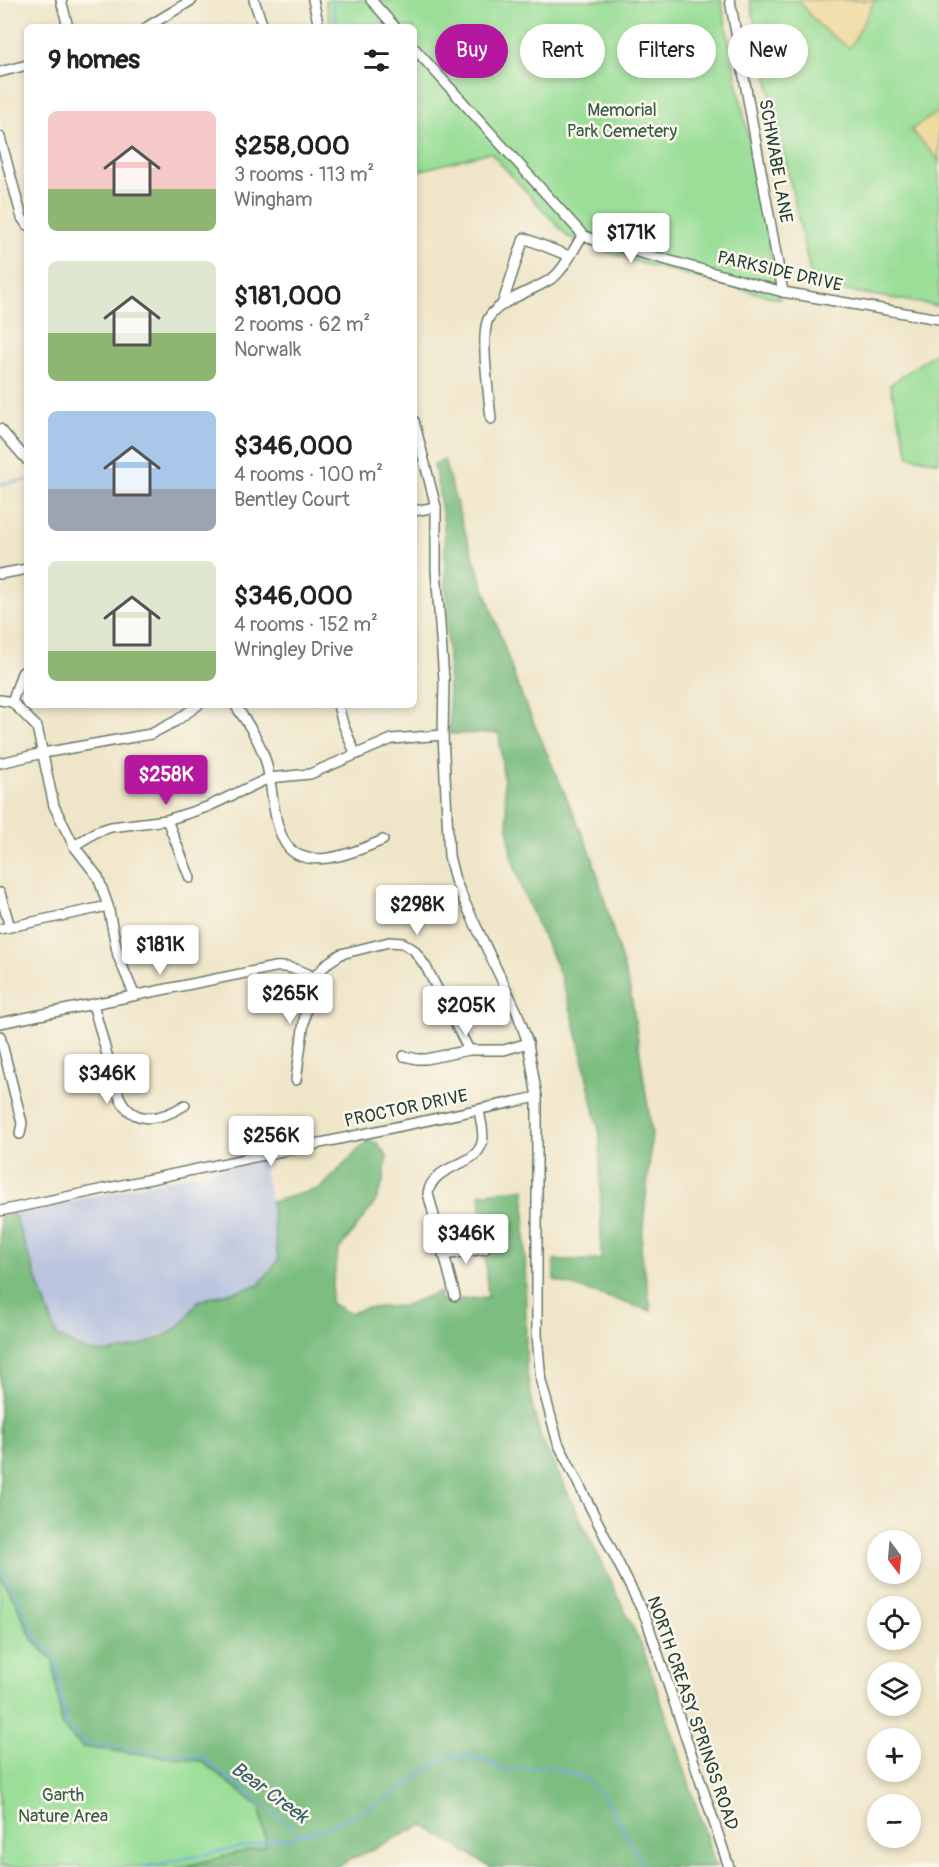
<!DOCTYPE html>
<html lang="en">
<head>
<meta charset="utf-8">
<style>
  :root { --surface:#fff; --page:#f2f2f2; --text:#222; --muted:#767676; --accent:#b5179e }
  body { margin:0; font-family:Pangolin,sans-serif; background:var(--page); color:var(--text); height:100vh; display:flex; flex-direction:column; font-size:22px; white-space:nowrap }
  * { box-sizing:border-box; margin:0 }
  p { font-size:20px; color:var(--muted) }
  .icon { flex:none; width:33px; height:33px; fill:none; stroke:currentColor; stroke-width:2; stroke-linecap:round; stroke-linejoin:round }
  .map { position:relative; flex:1; overflow:hidden }
  .sheet { position:absolute; left:24px; top:24px; width:393px; height:684px; display:flex; flex-direction:column; background:var(--surface); border-radius:9px; box-shadow:0 3px 9px #0003 }
  .sheet>* { flex:none }
  .guide { position:absolute; left:435px; top:24px; width:414px; height:54px; display:flex; gap:12px }
  .needle { width:39px; rotate:164deg }
  .controls { position:absolute; left:867px; top:1530px; display:grid; gap:12px }
  .controls a { display:grid; place-items:center; width:54px; height:54px; border-radius:50%; background:var(--surface); box-shadow:0 3px 9px #0003; font-size:30px }
  .price { position:absolute; translate:-50% -51px; padding:0 14px; border-radius:6px; background:#fff; color:#222; font-size:20px; line-height:39px; filter:drop-shadow(0 2px 3px #0008) }
  .price::after { content:''; position:absolute; left:50%; top:36px; width:18px; height:14px; margin-left:-9px; background:inherit; clip-path:polygon(0 0,100% 0,50% 100%) }
  .price.current { background:var(--accent); color:#fff }
  ul { padding:0; list-style:none }
  li { display:flex; align-items:center; gap:18px; height:150px; padding:0 24px }
  li span { display:grid; place-items:center; flex:none; width:168px; height:120px; border-radius:9px; color:#555 }
  li>.icon { margin-inline-start:auto }
  span .icon { width:72px; height:72px; fill:#fffc; stroke-width:1 }
  li b { font-size:26px }
  h2 { display:flex; justify-content:space-between; align-items:center; height:72px; padding:0 24px; font-size:26px }
  .chip { padding:0 21px; border-radius:27px; background:var(--surface); box-shadow:0 3px 9px #0003; font-size:21px; line-height:54px }
  .chip.current { background:var(--accent); color:#fff }
  .map>svg:first-child { display:block }
  .industrial { fill:#bac4de }
  .green { fill:#9ade97; stroke:#5c8e66; stroke-width:1.5 }
  .forest { fill:#7bbd80; stroke:#4d7d5a; stroke-width:1.5 }
  .sand { fill:#eeda9e; stroke:#868c69; stroke-width:1.5 }
  .lines { fill:none; stroke-linecap:round; stroke-linejoin:round }
  .stream { stroke:#71aae1; stroke-width:2 }
  .minor-casing { stroke:#687868; stroke-width:12 }
  .minor { stroke:#fff; stroke-width:9 }
  .labels { text-anchor:middle; stroke-width:5; stroke-linejoin:round; paint-order:stroke }
  .park-label { font-size:18px; fill:#385d48; stroke:#fbf7ec }
  .street-label { font-size:18px; fill:#1f3d34; stroke:#fbf7ec }
  .water-label { font-size:20px; font-style:italic; fill:#385e68; stroke:#fbf7ec }
</style>
</head>
<body>
<div class="map">
<svg width="939" height="1867" viewBox="0 0 939 1867">
  <rect width="100%" height="100%" fill="#fbf7ec"/>
  <filter id="ink" filterUnits="userSpaceOnUse"><feTurbulence type="fractalNoise" baseFrequency=".0167" numOctaves="2"/><feDisplacementMap in="SourceGraphic" scale="12" xChannelSelector="R" yChannelSelector="G"/><feConvolveMatrix kernelMatrix="1 2 1 2 8 2 1 2 1" color-interpolation-filters="sRGB"/></filter>
  <filter id="wash" filterUnits="userSpaceOnUse"><feTurbulence type="fractalNoise" baseFrequency=".008" numOctaves="4" result="noise"/><feDisplacementMap in="SourceGraphic" scale="24" xChannelSelector="R" yChannelSelector="G"/><feGaussianBlur stdDeviation="1.35" result="paint"/><feColorMatrix in="noise" values="0 0 0 0 0 0 0 0 0 0 0 0 0 0 0 0 0 1.4 0 .05"/><feComposite in="paint" operator="in"/></filter>
  <g filter="url(#wash)">
    <rect width="100%" height="100%" fill="#efe5c8"/>
    <path class="industrial" d="M 262,1159 L 271,1202 L 278,1260 L 259,1285 L 198,1301 L 187,1318 L 178,1327 L 141,1345 L 119,1351 L 94,1352 L 72,1344 L 57,1336 L 14,1214 Z"/>
    <g class="green">
      <path d="M 325,0 L 721,0 L 780,299 L 640,263 L 568,237 L 490,152 L 414,172 L 414,27 L 331,27 Z"/>
      <path d="M 750,0 L 939,0 L 939,306 L 813,285 Z"/>
      <path d="M 939,350 L 939,462 L 909,456 L 890,385 Z"/>
      <path d="M 0,1576 L 14,1599 L 33,1641 L 53,1660 L 62,1726 L 82,1747 L 201,1761 L 260,1807 L 266,1846 L 182,1867 L 0,1867 Z"/>
    </g>
    <g class="forest">
      <path d="M 444,460 L 463,526 L 518,687 L 592,856 L 631,994 L 652,1134 L 641,1248 L 651,1311 L 554,1280 L 554,1260 L 601,1260 L 600,1135 L 574,1021 L 560,974 L 523,892 L 511,855 L 499,733 L 450,734 L 444,523 L 434,464 Z"/>
      <path d="M 367,1141 L 377,1143 L 387,1156 L 383,1182 L 375,1203 L 338,1251 L 330,1303 L 349,1313 L 367,1308 L 403,1306 L 439,1292 L 441,1301 L 488,1297 L 480,1194 L 525,1188 L 526,1366 L 533,1409 L 541,1438 L 641,1644 L 678,1749 L 716,1867 L 490,1867 L 423,1825 L 335,1867 L 182,1867 L 266,1846 L 260,1807 L 201,1761 L 82,1747 L 62,1726 L 53,1660 L 34,1641 L 14,1599 L 0,1576 L 0,1216 L 14,1214 L 57,1336 C 68,1342 82,1351 95,1352 C 119,1355 159,1341 178,1327 C 187,1320 192,1310 198,1301 L 259,1285 L 278,1260 L 271,1202 L 321,1188 Z"/>
    </g>
    <g class="sand">
      <path d="M 800,0 L 875,0 L 850,48 C 829,34 812,23 800,0 Z"/>
      <path d="M 939,111 L 939,160 L 911,130 Z"/>
    </g>
    <g class="lines">
      <g class="stream">
        <path d="M 332,0 L 337,27"/>
        <path d="M 0,484 L 27,480"/>
        <path d="M 0,1569 L 18,1598 L 37,1640 L 56,1658 L 65,1724 L 85,1744 L 201,1757 L 302,1835 L 330,1827 L 384,1800 L 445,1759 L 471,1755 L 505,1770 L 551,1766 L 585,1779 L 605,1797 L 644,1867"/>
        <path d="M 143,1867 L 302,1835"/>
      </g>
    </g>
  </g>
  <g filter="url(#ink)">
    <g class="lines">
      <defs>
        <g id="minor">
          <path d="M 61,0 L 68,27"/>
          <path d="M 254,0 L 263,27"/>
          <path d="M 313,0 L 319,27"/>
          <path d="M 371,0 L 395,27"/>
          <path d="M 730,0 L 783,292"/>
          <path d="M 147,27 L 192,0"/>
          <path d="M 414,48 L 583,235 L 594,240 L 783,292 L 939,319"/>
          <path d="M 0,72 L 27,65"/>
          <path d="M 0,137 L 22,218 L 27,225"/>
          <path d="M 502,305 L 524,238 L 569,256"/>
          <path d="M 491,419 C 489,396 481,342 487,322 C 492,302 537,290 554,277 C 566,267 574,248 583,235"/>
          <path d="M 414,421 L 436,507 L 436,570 L 444,680 L 443,735 L 449,856 L 455,880 L 465,903 L 517,1012 L 528,1043 L 537,1097 L 537,1335 L 541,1381 L 558,1443 L 646,1618 L 729,1867"/>
          <path d="M 0,429 L 27,460"/>
          <path d="M 414,511 L 436,507"/>
          <path d="M 0,574 L 27,569"/>
          <path d="M 0,700 L 12,702 L 37,727 L 54,806 L 74,846 L 98,877 L 108,906 L 118,956 L 134,994"/>
          <path d="M 12,702 L 22,673 L 27,669"/>
          <path d="M 235,705 C 247,722 260,741 266,762 C 273,787 272,816 283,839 C 300,876 356,852 383,840"/>
          <path d="M 338,705 L 343,724 L 355,753"/>
          <path d="M 0,763 L 43,753 L 151,734 L 176,721 L 198,705"/>
          <path d="M 167,820 L 190,878"/>
          <path d="M 74,846 L 96,832 L 111,827 L 167,820 L 207,807 L 269,778 L 310,774 L 392,739 L 443,735"/>
          <path d="M 0,893 L 10,927"/>
          <path d="M 0,929 L 108,906"/>
          <path d="M 93,1004 L 117,1091 C 129,1126 158,1122 185,1105"/>
          <path d="M 0,1023 L 275,967 C 290,966 300,970 314,977"/>
          <path d="M 0,1036 L 22,1123 L 20,1134"/>
          <path d="M 404,1056 L 417,1059 L 426,1059 L 469,1050 L 504,1050 L 528,1043"/>
          <path d="M 296,1080 L 307,1000 L 314,977 L 329,962 L 341,954 L 389,942 L 403,943 L 414,950 L 426,967 L 469,1050"/>
          <path d="M 0,1211 L 537,1097"/>
          <path d="M 443,1255 L 485,1249"/>
          <path d="M 455,1296 L 428,1193 C 434,1163 475,1168 482,1143 C 485,1133 480,1120 479,1110"/>
        </g>
      </defs>
      <use href="#minor" class="minor-casing"/>
      <use href="#minor" class="minor"/>
    </g>
  </g>
  <g class="labels">
    <g class="park-label">
      <text x="622" y="116">Memorial<tspan x="622" dy="21">Park Cemetery</tspan></text>
      <text x="63" y="1801">Garth<tspan x="63" dy="21">Nature Area</tspan></text>
    </g>
    <g class="street-label">
      <text transform="translate(776 161) rotate(80)" y="6">SCHWABE LANE</text>
      <text transform="translate(780 271) rotate(13)" y="6">PARKSIDE DRIVE</text>
      <text transform="translate(406 1108) rotate(-12)" y="6">PROCTOR DRIVE</text>
      <text transform="translate(693 1713) rotate(71)" y="6">NORTH CREASY SPRINGS ROAD</text>
    </g>
    <g class="water-label">
      <text transform="translate(270 1792) rotate(36)" y="7">Bear Creek</text>
    </g>
  </g>
</svg>
<div class="controls">
<a><svg class="needle" viewBox="-14 -14 28 28"><path d="M0-13l5 13h-10z" fill="#e53935"/><path d="M0 13l5-13h-10z" fill="#767676"/></svg></a>
<a><svg class="icon" aria-label="locate" viewBox="0 0 24 24"><circle cx="12" cy="12" r="6"/><path d="M12 2v4M12 18v4M2 12h4M18 12h4"/></svg></a>
<a><svg class="icon" aria-label="layers" viewBox="0 0 24 24"><path d="M12 4l9 5-9 5-9-5zM3 14l9 5 9-5"/></svg></a>
<a>+</a>
<a>−</a>
</div>
<b class="price" style="left:631px;top:264px">$171K</b>
<b class="price current" style="left:166px;top:806px">$258K</b>
<b class="price" style="left:417px;top:936px">$298K</b>
<b class="price" style="left:160px;top:976px">$181K</b>
<b class="price" style="left:290px;top:1025px">$265K</b>
<b class="price" style="left:466px;top:1037px">$205K</b>
<b class="price" style="left:107px;top:1105px">$346K</b>
<b class="price" style="left:271px;top:1167px">$256K</b>
<b class="price" style="left:466px;top:1265px">$346K</b>
<div class="guide">
<a class="chip current">Buy</a>
<a class="chip">Rent</a>
<a class="chip">Filters</a>
<a class="chip">New</a>
</div>
<section class="sheet">
<h2>9 homes<svg class="icon" aria-label="filters" viewBox="0 0 24 24"><path d="M4 7h16M4 17h16"/><circle cx="9" cy="7" r="2"/><circle cx="15" cy="17" r="2"/></svg></h2>
<ul>
<li><span style="background:linear-gradient(#f6c9c9 65%,#8fb573 0)"><svg class="icon" aria-label="home" viewBox="0 0 24 24"><path d="M3 11l9-7 9 7M6 9v11h12V9"/></svg></span><div><b>$258,000</b><p>3 rooms · 113 m²</p><p>Wingham</p></div></li>
<li><span style="background:linear-gradient(#dfe7d0 60%,#8fb573 0)"><svg class="icon" aria-label="home" viewBox="0 0 24 24"><path d="M3 11l9-7 9 7M6 9v11h12V9"/></svg></span><div><b>$181,000</b><p>2 rooms · 62 m²</p><p>Norwalk</p></div></li>
<li><span style="background:linear-gradient(#a9c7e8 65%,#9aa5b1 0)"><svg class="icon" aria-label="home" viewBox="0 0 24 24"><path d="M3 11l9-7 9 7M6 9v11h12V9"/></svg></span><div><b>$346,000</b><p>4 rooms · 100 m²</p><p>Bentley Court</p></div></li>
<li><span style="background:linear-gradient(#dfe7d0 75%,#8fb573 0)"><svg class="icon" aria-label="home" viewBox="0 0 24 24"><path d="M3 11l9-7 9 7M6 9v11h12V9"/></svg></span><div><b>$346,000</b><p>4 rooms · 152 m²</p><p>Wringley Drive</p></div></li>
</ul>
</section>
</div>
</body>
</html>
